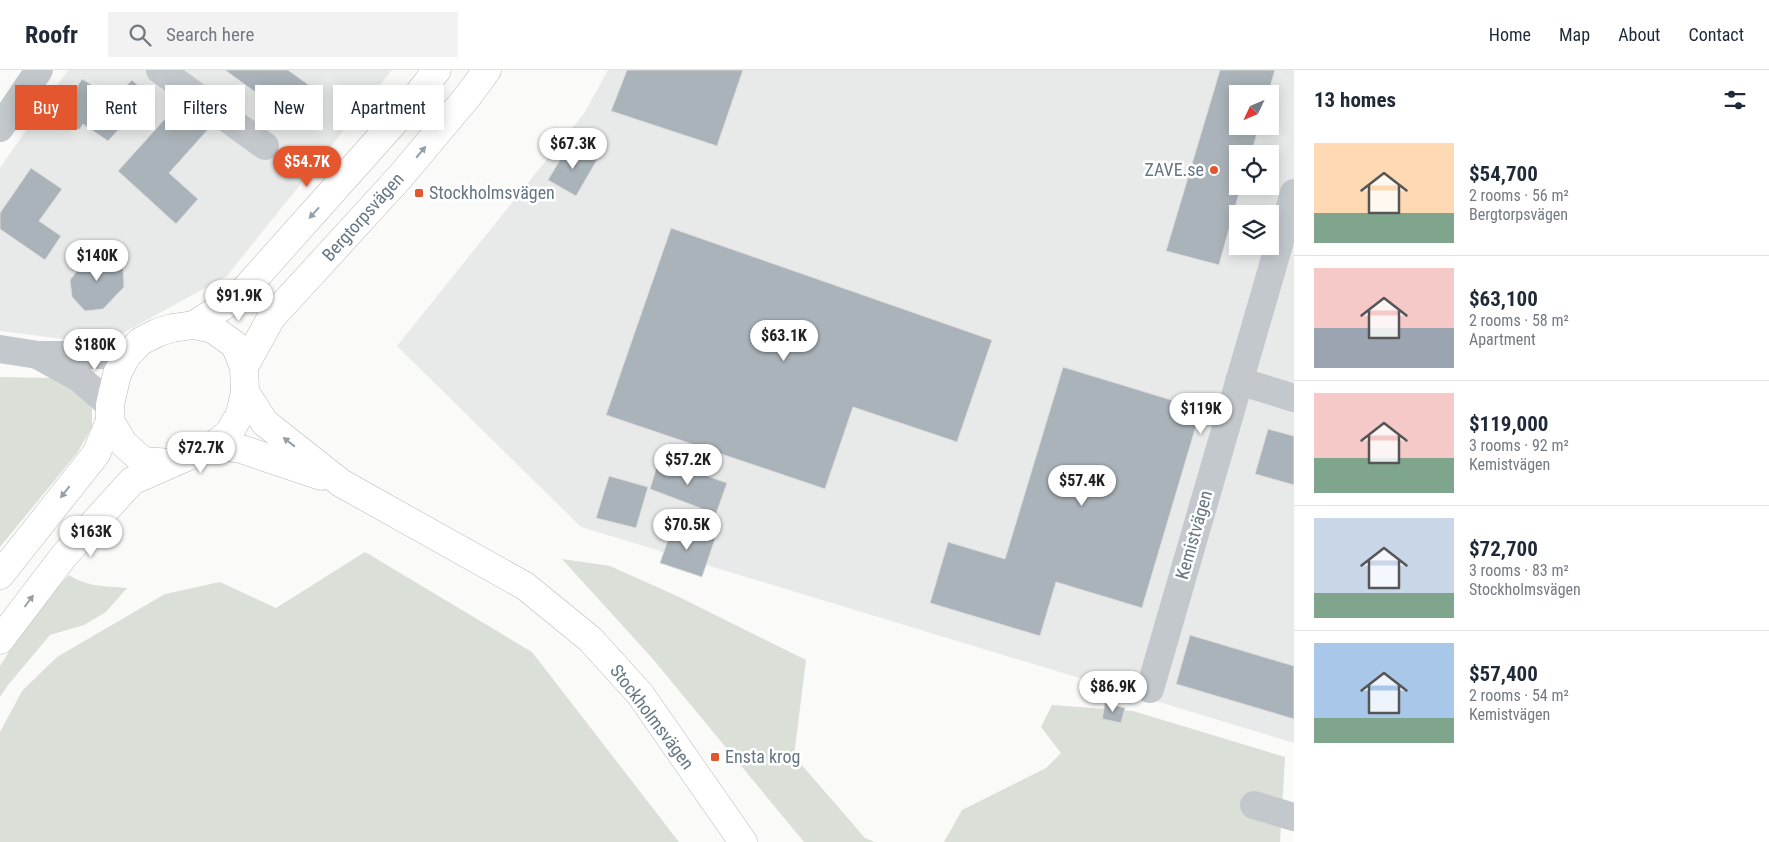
<!DOCTYPE html>
<html lang="en">
<head>
<meta charset="utf-8">
<style>
  :root { --surface:#fff; --page:#f2f2f3; --text:#1f2937; --muted:#747a83; --line:#e0e1e3; --accent:#e4572e }
  body { margin:0; font-family:"Roboto Condensed",sans-serif; background:var(--page); color:var(--text); height:100vh; display:flex; flex-direction:column; font-size:19px; white-space:nowrap }
  * { box-sizing:border-box; margin:0 }
  p { font-size:16px; color:var(--muted) }
  .icon { flex:none; width:28px; height:28px; fill:none; stroke:currentColor; stroke-width:2; stroke-linecap:round; stroke-linejoin:round }
  .map { position:relative; flex:1; overflow:hidden }
  .side { display:flex; flex-direction:column; background:var(--surface); width:475px }
  .side>* { flex:none }
  .guide { position:absolute; left:15px; top:15px; width:475px; height:45px; display:flex; gap:10px }
  .needle { width:32px; rotate:226deg }
  .buttons { position:absolute; left:1229px; top:15px; display:grid; gap:10px }
  .buttons a { display:grid; place-items:center; width:50px; height:50px; border-radius:0px; background:var(--surface); box-shadow:0 2px 12px #0003; font-size:25px }
  .price { position:absolute; translate:-50% -42px; padding:0 11px; border-radius:18px; background:#fff; color:#222; font-size:16px; line-height:32px; filter:drop-shadow(0 1px 2px #0008) }
  .price::after { content:''; position:absolute; left:50%; top:30px; width:15px; height:11px; margin-left:-8px; background:inherit; clip-path:polygon(0 0,100% 0,50% 100%) }
  .price.on { background:var(--accent); color:#fff }
  ul { padding:0; list-style:none }
  li { display:flex; align-items:center; gap:15px; height:125px; padding:0 20px }
  li+li { border-top:1px solid var(--line) }
  li span { display:grid; place-items:center; flex:none; width:140px; height:100px; border-radius:0px; color:#555 }
  li>.icon { margin-inline-start:auto }
  span .icon { width:60px; height:60px; fill:#fffc; stroke-width:1 }
  li b { font-size:21px }
  h2 { display:flex; justify-content:space-between; align-items:center; height:60px; padding:0 20px; font-size:21px }
  .tag { padding:0 18px; border-radius:0px; background:var(--surface); box-shadow:0 2px 12px #0003; font-size:18px; line-height:45px }
  .tag.on { background:var(--accent); color:#fff }
  header { display:flex; align-items:center; gap:30px; box-sizing:border-box; height:70px; padding:0 25px; background:var(--surface); border-bottom:1px solid var(--line) }
  header strong { font-size:24px }
  nav { display:flex; gap:28px; margin-inline-start:auto; font-size:18px }
  .search { width:350px; height:45px; background:var(--page); display:flex; align-items:center; gap:12px; box-sizing:border-box; padding:0 18px; border-radius:0px; color:var(--muted); font-size:19px }
  main { display:flex; flex:1; min-height:0 }
  .map>svg:first-child { display:block }
  .built { fill:#e8e9e9; fill-rule:evenodd }
  .green { fill:#dadfd7 }
  .building { fill:#aab3b9; stroke:#dcdcda }
  .lines { fill:none; stroke-linecap:round; stroke-linejoin:round }
  .major-casing { stroke:#b5babe; stroke-width:29 }
  .minor { stroke:#c3c8cc; stroke-width:28 }
  .major { stroke:#fff; stroke-width:28 }
  .oneway { fill:#939fa8 }
  .poi-dot { fill:#e4572e; stroke:#fff; stroke-width:2 }
  .labels { text-anchor:middle; stroke-width:5; stroke-linejoin:round; paint-order:stroke }
  .poi-label { font-size:18px; fill:#657683; stroke:#fff; text-anchor:start }
  .street-label { font-size:18px; fill:#657683; stroke:#fff }
</style>
</head>
<body>
<header>
<strong>Roofr</strong>
<div class="search"><svg class="icon" aria-label="search" viewBox="0 0 24 24"><circle cx="10" cy="10" r="6"/><path d="M15 15l6 6"/></svg>Search here</div>
<nav><a>Home</a><a>Map</a><a>About</a><a>Contact</a></nav>
</header>
<main>
<div class="map">
<svg width="1294" height="772" viewBox="0 0 1294 772">
  <rect width="100%" height="100%" fill="#fafaf8"/>
  <g class="built">
    <path d="M 68,0 L 392,0 L 227,206 L 103,274 L 0,261 L 0,98 Z"/>
    <path d="M 608,0 L 1294,0 L 1294,673 L 581,457 L 397,276 L 585,42 ZM 1238,24 L 1270,24 L 1270,56 L 1238,56 ZM 1238,84 L 1270,84 L 1270,116 L 1238,116 ZM 1238,144 L 1270,144 L 1270,176 L 1238,176 Z"/>
  </g>
  <g class="green">
    <path d="M 0,307 L 51,308 L 84,326 L 92,339 L 92,357 L 77,383 L 0,477 Z"/>
    <path d="M 365,482 L 532,582 L 679,772 L 0,772 L 0,662 L 22,621 L 57,587 L 165,524 L 220,512 L 276,538 Z"/>
    <path d="M 562,489 L 610,496 L 677,526 L 806,590 L 794,686 L 865,768 L 875,772 L 804,772 L 652,588 Z"/>
    <path d="M 69,505 C 87,517 105,516 127,518 L 106,542 L 84,555 L 50,565 L 8,615 L 0,627 L 0,596 L 36,539 Z"/>
    <path d="M 1052,635 L 1133,641 L 1285,687 L 1280,772 L 944,772 L 962,740 L 1046,698 L 1061,683 L 1041,657 Z"/>
  </g>
  <g class="building">
    <path d="M 225,0 L 288,0 L 313,18 L 291,48 Z"/>
    <path d="M 627,0 L 743,0 L 717,76 L 611,41 Z"/>
    <path d="M 1220,0 L 1275,0 L 1268,24 L 1238,24 L 1238,56 L 1259,56 L 1251,84 L 1238,84 L 1238,116 L 1241,116 L 1219,195 L 1166,181 Z"/>
    <path d="M 82,9 L 105,23 L 96,35 L 102,40 L 132,10 L 150,26 L 108,71 L 83,54 L 79,60 L 58,46 Z"/>
    <path d="M 182,30 L 211,56 L 169,103 L 198,129 L 176,154 L 118,101 Z"/>
    <path d="M 570,73 L 597,90 L 576,126 L 548,110 Z"/>
    <path d="M 31,98 L 62,119 L 39,151 L 61,166 L 45,190 L 0,159 L 0,143 Z"/>
    <path d="M 671,158 L 992,270 L 957,372 L 853,337 L 825,419 L 606,345 Z"/>
    <path d="M 108,184 L 123,198 L 124,217 L 103,239 L 85,241 L 72,227 L 70,210 L 88,187 Z"/>
    <path d="M 1063,297 L 1201,339 L 1142,538 L 1056,512 L 1040,566 L 930,533 L 948,472 L 1005,489 Z"/>
    <path d="M 1268,359 L 1294,366 L 1294,415 L 1255,404 Z"/>
    <path d="M 659,389 L 727,413 L 716,444 L 650,419 Z"/>
    <path d="M 609,406 L 648,417 L 636,458 L 596,448 Z"/>
    <path d="M 673,455 L 715,469 L 702,507 L 660,493 Z"/>
    <path d="M 1190,565 L 1294,596 L 1294,649 L 1176,614 Z"/>
    <path d="M 1105,633 L 1125,638 L 1121,653 L 1102,649 Z"/>
  </g>
  <g class="lines">
    <defs>
      <g id="major">
        <path d="M 194,255 L 239,226 L 413,31 L 437,0"/>
        <path d="M 244,297 L 271,248 L 400,107 L 468,26 L 487,0"/>
        <path d="M 245,322 L 265,353 L 341,413 L 525,516 L 590,569 L 640,624 L 743,772"/>
        <path d="M 214,375 L 241,379 L 321,406"/>
        <path d="M 0,505 L 96,384 L 110,351"/>
        <path d="M 0,570 L 63,487 L 132,411 L 214,375 L 229,363 L 240,344 L 245,322 L 244,297 L 235,275 L 213,259 L 194,255 L 172,258 L 159,262 L 141,271 L 127,285 L 117,304 L 110,335 L 110,351 L 124,374 L 143,391 L 171,393"/>
      </g>
    </defs>
    <use href="#major" class="major-casing"/>
    <g class="minor">
      <path d="M 160,0 L 265,76"/>
      <path d="M 0,58 L 39,0"/>
      <path d="M 0,279 L 38,285 L 127,285"/>
      <path d="M 39,286 L 79,308 L 110,335"/>
      <path d="M 1239,311 L 1294,328"/>
      <path d="M 1150,619 L 1294,123"/>
      <path d="M 1254,735 L 1294,747"/>
    </g>
    <use href="#major" class="major"/>
  </g>
  <defs><path id="oneway-solid" d="M-6-.8H1V-3.2L6.5 0L1 3.2V.8H-6Z" transform="scale(1.25)"/></defs>
  <g class="oneway">
    <use href="#oneway-solid" transform="translate(421 82) rotate(-50)"/>
    <use href="#oneway-solid" transform="translate(314 143) rotate(132)"/>
    <use href="#oneway-solid" transform="translate(289 372) rotate(-142)"/>
    <use href="#oneway-solid" transform="translate(65 422) rotate(128)"/>
    <use href="#oneway-solid" transform="translate(29 531) rotate(-53)"/>
  </g>
  <g class="poi-dot">
    <circle cx="1214" cy="100" r="5"/>
    <rect x="414" y="118" width="10" height="10" rx="2.5"/>
    <rect x="710" y="682" width="10" height="10" rx="2.5"/>
  </g>
  <g class="labels">
    <g class="poi-label">
      <text x="1204" y="106" text-anchor="end">ZAVE.se</text>
      <text x="429" y="129">Stockholmsvägen</text>
      <text x="725" y="693">Ensta krog</text>
    </g>
    <g class="street-label">
      <text transform="translate(363 147) rotate(-48)" y="6">Bergtorpsvägen</text>
      <text transform="translate(1194 465) rotate(-74)" y="6">Kemistvägen</text>
      <text transform="translate(652 647) rotate(53)" y="6">Stockholmsvägen</text>
    </g>
  </g>
</svg>
<div class="buttons">
<a><svg class="needle" viewBox="-14 -14 28 28"><path d="M0-13l5 13h-10z" fill="#e53935"/><path d="M0 13l5-13h-10z" fill="#747a83"/></svg></a>
<a><svg class="icon" aria-label="locate" viewBox="0 0 24 24"><circle cx="12" cy="12" r="6"/><path d="M12 2v4M12 18v4M2 12h4M18 12h4"/></svg></a>
<a><svg class="icon" aria-label="layers" viewBox="0 0 24 24"><path d="M12 4l9 5-9 5-9-5zM3 14l9 5 9-5"/></svg></a>
</div>
<b class="price" style="left:573px;top:100px">$67.3K</b>
<b class="price on" style="left:307px;top:118px">$54.7K</b>
<b class="price" style="left:97px;top:212px">$140K</b>
<b class="price" style="left:239px;top:252px">$91.9K</b>
<b class="price" style="left:784px;top:292px">$63.1K</b>
<b class="price" style="left:95px;top:301px">$180K</b>
<b class="price" style="left:1201px;top:365px">$119K</b>
<b class="price" style="left:201px;top:404px">$72.7K</b>
<b class="price" style="left:688px;top:416px">$57.2K</b>
<b class="price" style="left:1082px;top:437px">$57.4K</b>
<b class="price" style="left:687px;top:481px">$70.5K</b>
<b class="price" style="left:91px;top:488px">$163K</b>
<b class="price" style="left:1113px;top:643px">$86.9K</b>
<div class="guide">
<a class="tag on">Buy</a>
<a class="tag">Rent</a>
<a class="tag">Filters</a>
<a class="tag">New</a>
<a class="tag">Apartment</a>
</div>
</div>
<section class="side">
<h2>13 homes<svg class="icon" aria-label="filters" viewBox="0 0 24 24"><path d="M4 7h16M4 17h16"/><circle cx="9" cy="7" r="2"/><circle cx="15" cy="17" r="2"/></svg></h2>
<ul>
<li><span style="background:linear-gradient(#ffd9b3 70%,#7fa58c 0)"><svg class="icon" aria-label="home" viewBox="0 0 24 24"><path d="M3 11l9-7 9 7M6 9v11h12V9"/></svg></span><div><b>$54,700</b><p>2 rooms · 56 m²</p><p>Bergtorpsvägen</p></div></li>
<li><span style="background:linear-gradient(#f6c9c9 60%,#9aa5b1 0)"><svg class="icon" aria-label="home" viewBox="0 0 24 24"><path d="M3 11l9-7 9 7M6 9v11h12V9"/></svg></span><div><b>$63,100</b><p>2 rooms · 58 m²</p><p>Apartment</p></div></li>
<li><span style="background:linear-gradient(#f6c9c9 65%,#7fa58c 0)"><svg class="icon" aria-label="home" viewBox="0 0 24 24"><path d="M3 11l9-7 9 7M6 9v11h12V9"/></svg></span><div><b>$119,000</b><p>3 rooms · 92 m²</p><p>Kemistvägen</p></div></li>
<li><span style="background:linear-gradient(#c9d6e8 75%,#7fa58c 0)"><svg class="icon" aria-label="home" viewBox="0 0 24 24"><path d="M3 11l9-7 9 7M6 9v11h12V9"/></svg></span><div><b>$72,700</b><p>3 rooms · 83 m²</p><p>Stockholmsvägen</p></div></li>
<li><span style="background:linear-gradient(#a9c7e8 75%,#7fa58c 0)"><svg class="icon" aria-label="home" viewBox="0 0 24 24"><path d="M3 11l9-7 9 7M6 9v11h12V9"/></svg></span><div><b>$57,400</b><p>2 rooms · 54 m²</p><p>Kemistvägen</p></div></li>
</ul>
</section>
</main>
</body>
</html>
